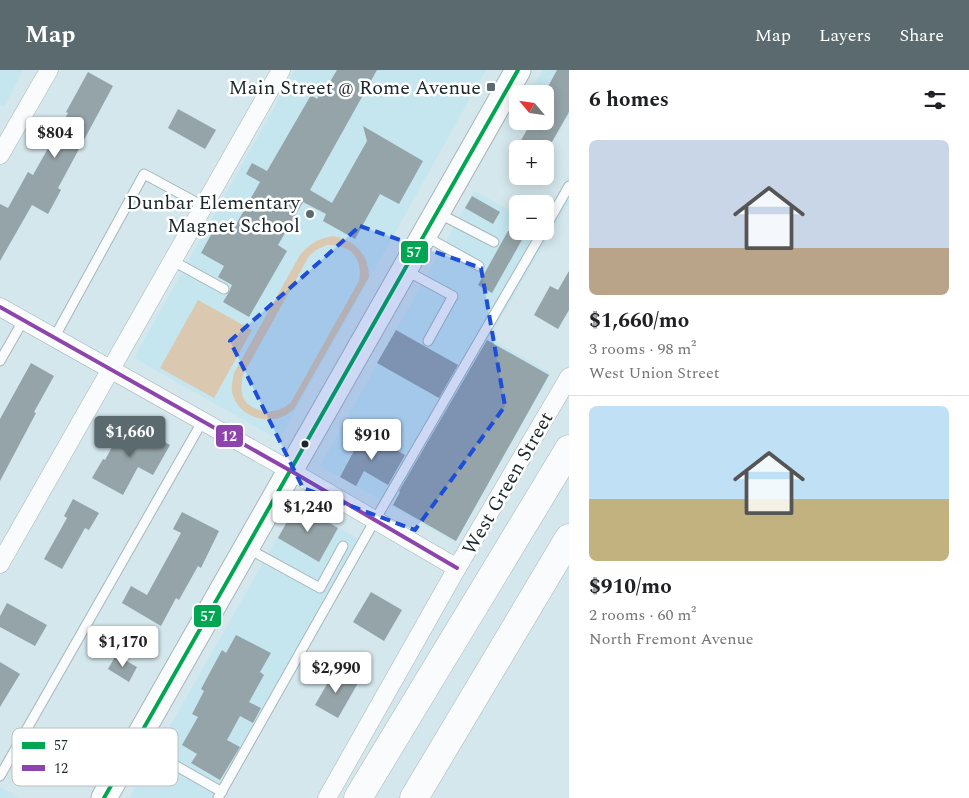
<!DOCTYPE html>
<html lang="en">
<head>
<meta charset="utf-8">
<style>
  :root { --surface:#fff; --page:#f2f2f2; --text:#202124; --muted:#757577; --line:#e0e0e0; --accent:#5b6a6f }
  body { margin:0; font-family:Spectral,serif; background:var(--page); color:var(--text); height:100vh; display:flex; flex-direction:column; font-size:19px; white-space:nowrap }
  * { box-sizing:border-box; margin:0 }
  p { font-size:16px; color:var(--muted) }
  .icon { flex:none; width:28px; height:28px; fill:none; stroke:currentColor; stroke-width:2; stroke-linecap:round; stroke-linejoin:round }
  .map { position:relative; flex:1; overflow:hidden }
  .drawer { display:flex; flex-direction:column; background:var(--surface); width:400px }
  .drawer>* { flex:none }
  .needle { width:32px; rotate:299deg }
  .fabs { position:absolute; left:509px; top:15px; display:grid; gap:10px }
  .fabs a { display:grid; place-items:center; width:45px; height:45px; border-radius:8px; background:var(--surface); box-shadow:0 2px 12px #0003; font-size:25px }
  .price { position:absolute; translate:-50% -42px; padding:0 11px; border-radius:5px; background:#fff; color:#222; font-size:16px; line-height:32px; filter:drop-shadow(0 1px 2px #0008) }
  .price::after { content:''; position:absolute; left:50%; top:30px; width:15px; height:11px; margin-left:-8px; background:inherit; clip-path:polygon(0 0,100% 0,50% 100%) }
  .price.selected { background:var(--accent); color:#fff }
  ul { padding:0; list-style:none }
  li { display:grid; align-content:center; gap:10px; height:265px; padding:0 20px }
  li+li { border-top:1px solid var(--line) }
  li span { display:grid; place-items:center; height:155px; border-radius:8px; color:#555 }
  li>.icon { margin-inline-start:auto }
  span .icon { width:90px; height:90px; fill:#fffc; stroke-width:1 }
  li b { font-size:21px }
  h2 { display:flex; justify-content:space-between; align-items:center; height:60px; padding:0 20px; font-size:21px }
  header { display:flex; align-items:center; gap:30px; box-sizing:border-box; height:70px; padding:0 25px; background:var(--accent); color:#fff }
  header strong { font-size:24px }
  nav { display:flex; gap:28px; margin-inline-start:auto; font-size:18px }
  main { display:flex; flex:1; min-height:0 }
  .map>svg:first-child { display:block }
  .built { fill:#c5e6ef }
  .green { fill:#dac9b0; fill-rule:evenodd }
  .building { fill:#95a4a8 }
  .lines { fill:none; stroke-linecap:round; stroke-linejoin:round }
  .lane-casing { stroke:#a8b7ba; stroke-width:11 }
  .street-casing { stroke:#a8b7ba; stroke-width:19 }
  .secondary-casing { stroke:#a8b7ba; stroke-width:27 }
  .highway-casing { stroke:#a8b7ba; stroke-width:29 }
  .lane { stroke:#f9fbfc; stroke-width:9 }
  .street { stroke:#f9fbfc; stroke-width:18 }
  .secondary { stroke:#f9fbfc; stroke-width:25 }
  .highway { stroke:#f9fbfc; stroke-width:28 }
  .bus-1-casing { stroke:#fff; stroke-width:8 }
  .bus-2-casing { stroke:#fff; stroke-width:8 }
  .bus-1 { stroke:#00a651; stroke-width:4 }
  .bus-2 { stroke:#8e44ad; stroke-width:4 }
  .marked { fill:#1d4ed8; fill-opacity:0.2; stroke:#1d4ed8; stroke-width:4; stroke-dasharray:10 6; stroke-linejoin:round }
  .poi-dot { fill:#5b6a6f; stroke:#fff; stroke-width:2 }
  .bus-dot { fill:#1a272b; stroke:#fff; stroke-width:2 }
  .labels { text-anchor:middle; stroke-width:5; stroke-linejoin:round; paint-order:stroke }
  .poi-label { font-size:20px; fill:#1a272b; stroke:#fff; text-anchor:end }
  .street-label { font-size:20px; fill:#1a272b; stroke:#fff }
  .key { fill:#fff; stroke:#babebf; stroke-width:1 }
  .key-label { font-size:14px; fill:#1a272b }
  .line-badge { stroke:#fff; stroke-width:2 }
  .badge-label { font-size:14px; text-anchor:middle; font-weight:bold; fill:#fff }
</style>
</head>
<body>
<header>
<strong>Map</strong>
<nav><a>Map</a><a>Layers</a><a>Share</a></nav>
</header>
<main>
<div class="map">
<svg width="569" height="728" viewBox="0 0 569 728">
  <rect width="100%" height="100%" fill="#d4e7ec"/>
  <g class="built">
    <path d="M 0,0 L 23,0 L 4,37 L 0,35 Z"/>
    <path d="M 295,0 L 486,0 L 279,370 L 134,288 Z"/>
    <path d="M 543,0 L 569,0 L 569,49 L 545,35 L 545,24 L 529,24 Z"/>
    <path d="M 569,105 L 569,135 L 567,135 L 489,268 L 551,303 L 455,472 L 320,396 L 474,121 L 517,144 L 518,161 L 545,161 L 545,147 Z"/>
    <path d="M 297,433 L 359,469 L 215,728 L 129,728 Z"/>
    <path d="M 0,717 L 20,728 L 0,728 Z"/>
  </g>
  <g class="green">
    <path d="M 333,166 C 354,169 369,185 369,207 L 294,339 C 276,358 238,350 232,322 C 231,316 233,309 234,303 L 300,185 C 309,174 319,168 333,166 ZM 327,175 C 351,174 363,188 359,211 L 291,332 C 279,344 258,345 246,332 C 240,325 241,313 243,305 L 309,186 L 316,180 Z"/>
    <path d="M 198,230 L 252,260 L 214,328 L 160,298 Z"/>
  </g>
  <g class="building">
    <path d="M 337,0 L 377,0 L 310,120 L 332,133 L 367,71 L 363,56 L 423,91 L 399,134 L 380,124 L 355,169 L 323,151 L 326,144 L 303,132 L 278,175 L 287,181 L 249,247 L 223,232 L 229,222 L 232,215 L 218,207 L 224,196 L 201,183 L 218,152 L 233,160 L 260,112 L 246,104 L 252,93 L 267,101 L 311,25 L 317,29 L 322,19 L 325,20 Z"/>
    <path d="M 557,0 L 569,0 L 569,42 L 548,79 L 516,79 L 532,51 L 545,51 L 545,22 Z"/>
    <path d="M 88,2 L 113,16 L 58,118 L 61,120 L 48,144 L 32,135 L 0,191 L 0,134 L 8,138 L 28,102 L 33,105 L 68,43 L 66,42 Z"/>
    <path d="M 178,39 L 216,60 L 205,79 L 168,58 Z"/>
    <path d="M 472,126 L 500,142 L 493,154 L 465,138 Z"/>
    <path d="M 508,161 L 527,161 L 492,223 L 478,215 Z"/>
    <path d="M 569,201 L 569,240 L 558,259 L 534,245 L 550,216 L 558,220 Z"/>
    <path d="M 396,260 L 458,295 L 439,328 L 377,293 Z"/>
    <path d="M 487,270 L 549,305 L 456,471 L 393,435 L 400,422 L 399,421 Z"/>
    <path d="M 31,293 L 54,306 L 34,342 L 36,343 L 0,411 L 0,349 Z"/>
    <path d="M 126,351 L 170,375 L 153,405 L 138,397 L 123,425 L 92,408 L 103,389 L 105,390 Z"/>
    <path d="M 364,362 L 405,385 L 388,415 L 364,401 L 356,416 L 340,407 Z"/>
    <path d="M 73,429 L 99,443 L 89,460 L 85,458 L 62,499 L 44,489 L 67,448 L 64,446 Z"/>
    <path d="M 297,434 L 338,458 L 319,492 L 278,468 Z"/>
    <path d="M 182,442 L 219,461 L 201,498 L 198,496 L 179,530 L 176,528 L 161,556 L 122,533 L 131,516 L 147,525 L 181,463 L 173,459 Z"/>
    <path d="M 371,522 L 402,540 L 384,571 L 353,552 Z"/>
    <path d="M 7,533 L 47,555 L 35,576 L 0,557 L 0,546 Z"/>
    <path d="M 236,565 L 271,583 L 260,602 L 264,605 L 249,632 L 261,638 L 253,653 L 240,646 L 227,670 L 240,677 L 220,710 L 191,693 L 197,684 L 182,675 L 198,647 L 192,644 L 204,621 L 201,619 L 222,580 L 226,583 Z"/>
    <path d="M 116,585 L 137,597 L 129,612 L 108,599 Z"/>
    <path d="M 0,592 L 20,604 L 0,637 Z"/>
    <path d="M 335,600 L 358,613 L 338,648 L 315,635 Z"/>
  </g>
  <g class="lines">
    <defs>
      <g id="lane">
        <path d="M 438,143 L 494,172"/>
        <path d="M 545,158 L 569,116"/>
        <path d="M 425,166 L 479,196"/>
        <path d="M 173,191 L 224,219"/>
        <path d="M 405,200 L 453,226 L 428,271"/>
        <path d="M 54,268 L 144,104 L 203,136"/>
        <path d="M 0,291 L 23,251"/>
        <path d="M 247,478 L 320,518 L 343,476"/>
        <path d="M 136,673 L 222,722"/>
        <path d="M 0,706 L 202,352"/>
        <path d="M 218,728 L 375,450 L 543,161"/>
      </g>
      <g id="street">
        <path d="M 0,85 L 49,0"/>
        <path d="M 0,237 L 291,401 L 457,498"/>
        <path d="M 0,494 L 281,0"/>
        <path d="M 327,728 L 457,498 L 569,307"/>
      </g>
      <path id="secondary" d="M 104,728 L 518,0"/>
      <g id="highway">
        <path d="M 358,728 L 569,379"/>
        <path d="M 414,728 L 569,468"/>
      </g>
    </defs>
    <use href="#lane" class="lane-casing"/>
    <use href="#street" class="street-casing"/>
    <use href="#secondary" class="secondary-casing"/>
    <use href="#highway" class="highway-casing"/>
    <use href="#lane" class="lane"/>
    <use href="#street" class="street"/>
    <use href="#secondary" class="secondary"/>
    <use href="#highway" class="highway"/>
    <defs>
      <path id="bus-1" d="M 104,728 L 518,0"/>
      <path id="bus-2" d="M 0,237 L 291,401 L 457,498"/>
    </defs>
    <use href="#bus-1" class="bus-1-casing"/>
    <use href="#bus-2" class="bus-2-casing"/>
    <use href="#bus-1" class="bus-1"/>
    <use href="#bus-2" class="bus-2"/>
  </g>
  <path class="marked" d="M 360,156 L 481,198 L 505,336 L 415,460 L 303,418 L 230,271 Z"/>
  <g class="poi-dot">
    <rect x="486" y="12" width="10" height="10" rx="2.5"/>
    <circle cx="310" cy="144" r="5"/>
  </g>
  <circle class="bus-dot" cx="305" cy="374" r="4.5"/>
  <g class="labels">
    <g class="poi-label">
      <text x="481" y="24">Main Street @ Rome Avenue</text>
      <text x="300" y="139">Dunbar Elementary<tspan x="300" dy="23">Magnet School</tspan></text>
    </g>
    <g class="street-label">
      <text transform="translate(507 413) rotate(-60)" y="7">West Green Street</text>
    </g>
  </g>
  <rect x="12" y="658" width="166" height="58" rx="8" class="key"/>
  <rect x="22" y="672" width="23" height="7" fill="#00a651"/>
  <rect x="22" y="695" width="23" height="6" fill="#8e44ad"/>
  <g class="key-label">
    <text x="54" y="680">57</text>
    <text x="54" y="703">12</text>
  </g>
  <g class="line-badge">
    <rect x="400" y="170" width="29" height="24" rx="5" fill="#00a651"/>
    <rect x="215" y="354" width="29" height="24" rx="5" fill="#8e44ad"/>
    <rect x="193" y="534" width="29" height="24" rx="5" fill="#00a651"/>
  </g>
  <g class="badge-label">
    <text x="414" y="187">57</text>
    <text x="229" y="371">12</text>
    <text x="208" y="551">57</text>
  </g>
</svg>
<div class="fabs">
<a><svg class="needle" viewBox="-14 -14 28 28"><path d="M0-13l5 13h-10z" fill="#e53935"/><path d="M0 13l5-13h-10z" fill="#757577"/></svg></a>
<a>+</a>
<a>−</a>
</div>
<b class="price" style="left:55px;top:89px">$804</b>
<b class="price selected" style="left:130px;top:388px">$1,660</b>
<b class="price" style="left:372px;top:391px">$910</b>
<b class="price" style="left:308px;top:463px">$1,240</b>
<b class="price" style="left:123px;top:598px">$1,170</b>
<b class="price" style="left:336px;top:624px">$2,990</b>
</div>
<section class="drawer">
<h2>6 homes<svg class="icon" aria-label="filters" viewBox="0 0 24 24"><path d="M4 7h16M4 17h16"/><circle cx="9" cy="7" r="2"/><circle cx="15" cy="17" r="2"/></svg></h2>
<ul>
<li><span style="background:linear-gradient(#c9d6e8 70%,#b9a48a 0)"><svg class="icon" aria-label="home" viewBox="0 0 24 24"><path d="M3 11l9-7 9 7M6 9v11h12V9"/></svg></span><div><b>$1,660/mo</b><p>3 rooms · 98 m²</p><p>West Union Street</p></div></li>
<li><span style="background:linear-gradient(#bfe0f5 60%,#c2b280 0)"><svg class="icon" aria-label="home" viewBox="0 0 24 24"><path d="M3 11l9-7 9 7M6 9v11h12V9"/></svg></span><div><b>$910/mo</b><p>2 rooms · 60 m²</p><p>North Fremont Avenue</p></div></li>
</ul>
</section>
</main>
</body>
</html>
